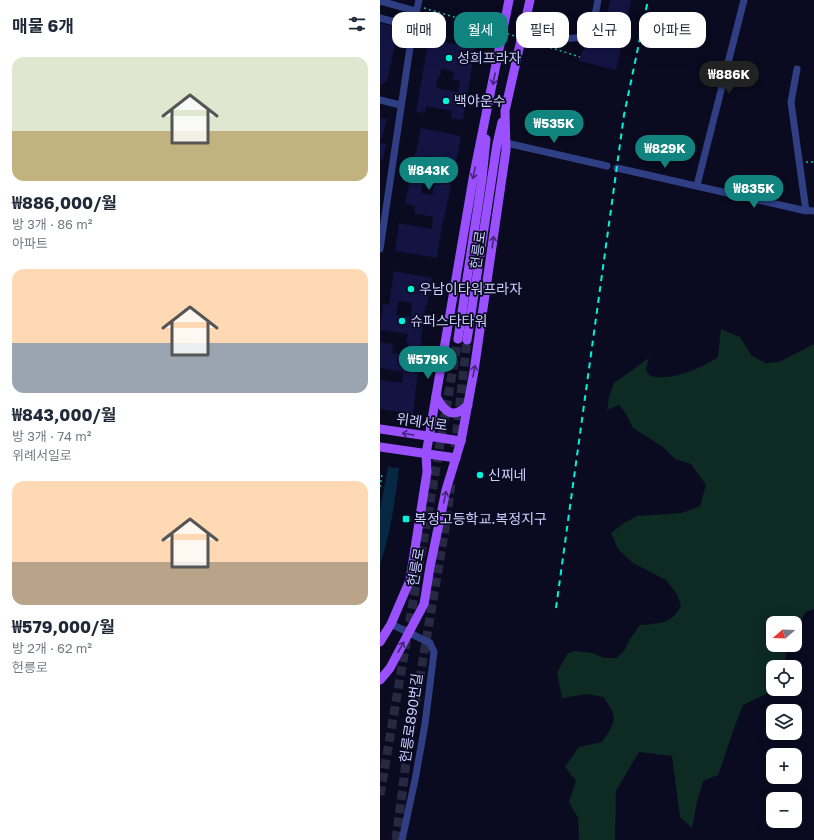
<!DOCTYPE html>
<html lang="ko">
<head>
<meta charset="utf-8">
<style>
  :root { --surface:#fff; --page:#f6f6f7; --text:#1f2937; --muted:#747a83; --accent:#118480 }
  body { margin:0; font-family:"Golos Text","Noto Sans KR",sans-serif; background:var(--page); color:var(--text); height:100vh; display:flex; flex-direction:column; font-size:15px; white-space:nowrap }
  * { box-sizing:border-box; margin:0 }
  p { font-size:13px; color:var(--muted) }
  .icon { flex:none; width:22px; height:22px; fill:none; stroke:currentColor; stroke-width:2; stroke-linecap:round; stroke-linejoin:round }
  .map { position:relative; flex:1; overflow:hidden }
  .drawer { display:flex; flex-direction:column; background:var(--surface); width:380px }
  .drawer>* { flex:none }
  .hud { position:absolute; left:12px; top:12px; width:362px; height:36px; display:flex; gap:8px }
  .needle { width:26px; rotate:251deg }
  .fabs { position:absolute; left:386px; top:616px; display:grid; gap:8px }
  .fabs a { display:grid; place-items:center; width:36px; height:36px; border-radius:8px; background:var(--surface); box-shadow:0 4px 16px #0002; font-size:20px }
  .price { position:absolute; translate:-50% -34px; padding:0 9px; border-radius:14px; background:var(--accent); color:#fff; font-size:13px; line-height:26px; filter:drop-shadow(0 1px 2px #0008) }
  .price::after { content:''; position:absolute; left:50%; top:24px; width:12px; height:9px; margin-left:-6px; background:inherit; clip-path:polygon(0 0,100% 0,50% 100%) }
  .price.selected { background:#222; color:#fff }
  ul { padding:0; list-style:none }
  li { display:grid; align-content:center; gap:8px; height:212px; padding:0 12px }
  li span { display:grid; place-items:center; height:124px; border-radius:12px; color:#555 }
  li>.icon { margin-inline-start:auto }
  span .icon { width:72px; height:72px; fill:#fffc; stroke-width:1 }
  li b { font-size:17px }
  h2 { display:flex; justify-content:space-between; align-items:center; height:48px; padding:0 12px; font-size:17px }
  .pill { padding:0 14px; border-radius:12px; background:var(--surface); box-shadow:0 4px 16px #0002; font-size:14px; line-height:36px }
  .pill.selected { background:var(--accent); color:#fff }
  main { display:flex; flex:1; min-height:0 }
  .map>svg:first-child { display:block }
  .green { fill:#0d2a23 }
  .water { fill:#062843 }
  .building { fill:#141443; fill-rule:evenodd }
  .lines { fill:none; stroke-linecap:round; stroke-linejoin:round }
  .major-tunnel { stroke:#272841; stroke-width:9; stroke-dasharray:9 4.5; stroke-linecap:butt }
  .path { stroke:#21bb92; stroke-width:1.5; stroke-dasharray:2 3; stroke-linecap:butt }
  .minor { stroke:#303e84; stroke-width:7 }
  .major { stroke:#9a50ff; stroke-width:9 }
  .rail { stroke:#00f4da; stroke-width:2; stroke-dasharray:6 5; stroke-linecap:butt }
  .path-bridge { stroke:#21bb92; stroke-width:1.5; stroke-dasharray:2 3; stroke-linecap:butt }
  .oneway { stroke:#442779 }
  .poi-dot { fill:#00f4da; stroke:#0a0b20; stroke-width:1.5 }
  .labels { text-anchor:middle; stroke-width:3.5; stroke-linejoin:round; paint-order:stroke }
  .poi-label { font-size:14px; fill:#c9ceff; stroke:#0a0b20; text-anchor:start }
  .street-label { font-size:14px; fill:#c9ceff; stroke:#0a0b20 }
</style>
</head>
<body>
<main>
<section class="drawer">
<h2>매물 6개<svg class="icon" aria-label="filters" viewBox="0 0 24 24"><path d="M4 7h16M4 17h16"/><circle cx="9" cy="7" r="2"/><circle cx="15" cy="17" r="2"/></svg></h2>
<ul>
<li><span style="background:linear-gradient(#dfe7d0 60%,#c2b280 0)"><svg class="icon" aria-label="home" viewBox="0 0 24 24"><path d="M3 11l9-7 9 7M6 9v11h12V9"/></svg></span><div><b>₩886,000/월</b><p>방 3개 · 86 m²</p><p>아파트</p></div></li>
<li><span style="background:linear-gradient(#ffd9b3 60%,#9aa5b1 0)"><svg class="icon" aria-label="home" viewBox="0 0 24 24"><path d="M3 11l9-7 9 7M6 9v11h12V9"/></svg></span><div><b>₩843,000/월</b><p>방 3개 · 74 m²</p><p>위례서일로</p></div></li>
<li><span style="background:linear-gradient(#ffd9b3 65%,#b9a48a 0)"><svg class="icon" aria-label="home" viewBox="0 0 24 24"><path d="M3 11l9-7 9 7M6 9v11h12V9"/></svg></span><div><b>₩579,000/월</b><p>방 2개 · 62 m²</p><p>헌릉로</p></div></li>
</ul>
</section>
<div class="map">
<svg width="434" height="840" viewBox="0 0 434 840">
  <rect width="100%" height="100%" fill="#0a0b20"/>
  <path class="green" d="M 341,329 L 360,337 L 372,356 L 386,363 L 399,362 L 434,344 L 434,609 L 426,612 L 415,630 L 415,623 L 393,623 L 393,645 L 407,645 L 405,667 L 393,667 L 393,689 L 397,689 L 363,705 C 353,728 347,752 338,775 L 323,781 L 317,802 L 312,828 L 300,817 L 292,756 L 259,752 L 236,791 L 235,840 L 199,840 L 198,818 L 189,802 L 196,781 L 185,767 L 199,747 L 222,742 C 236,721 239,718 223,697 L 208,694 L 182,698 L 177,673 L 187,654 L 195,651 L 213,653 L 224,658 L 237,658 L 244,651 L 250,639 L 260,625 C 280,623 290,625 301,606 L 297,594 L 286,580 L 253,563 L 238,549 L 231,533 L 244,523 L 257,516 L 302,513 L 320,506 L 326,485 L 311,464 L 295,459 L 283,447 L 253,428 L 246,414 L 239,405 L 227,410 L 229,397 L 234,383 L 269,358 L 266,369 L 270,376 C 292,381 320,369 338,357 Z"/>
  <path class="water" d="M 8,467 L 19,468 C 15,500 11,533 0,564 L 0,509 Z"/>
  <g class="building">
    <path d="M 230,0 L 251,0 L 236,70 L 199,61 L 202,51 L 213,44 L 222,33 L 226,20 Z"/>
    <path d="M 0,23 L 19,28 L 7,81 L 0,85 Z"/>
    <path d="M 58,41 L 95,48 L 83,120 L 71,118 L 72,111 L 46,106 L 45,113 L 36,112 L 47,48 ZM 61,69 L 74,72 L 73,80 L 80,81 L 78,92 L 56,88 L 58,76 L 60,77 Z"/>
    <path d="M 0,118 L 7,119 L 2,138 L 0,138 Z"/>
    <path d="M 41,128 L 81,136 L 64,219 L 63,219 L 57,258 L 15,251 L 19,223 L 52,229 L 53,217 L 34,213 L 35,206 L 25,203 ZM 47,156 L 61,159 L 52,195 L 41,193 L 45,172 L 43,172 Z"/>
    <path d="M 0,143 L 6,144 L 3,160 L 0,159 Z"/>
    <path d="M 14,271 L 52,278 L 47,306 L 45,306 L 33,414 L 0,409 L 0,380 L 22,383 L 23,372 L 0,368 L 0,342 L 13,344 L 12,353 L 27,355 L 28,343 L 26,343 L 28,334 L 0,330 L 3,304 L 9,305 ZM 18,301 L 32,303 L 31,317 L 16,315 Z"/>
  </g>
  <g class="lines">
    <g class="major-tunnel">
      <path d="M 75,447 L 87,340"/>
      <path d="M 0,795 L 78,339"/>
      <path d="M 16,840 L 27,754 L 67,517 L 71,484"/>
    </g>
    <g class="path">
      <path d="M 44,8 L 94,23"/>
      <path d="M 100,25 L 103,13"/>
      <path d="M 426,162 L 434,162"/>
      <path d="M 0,487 L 2,474"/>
    </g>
    <g class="minor">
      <path d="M 0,1 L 36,11"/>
      <path d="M 0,18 L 33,27"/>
      <path d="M 144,28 C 161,32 198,48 209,30 C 215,22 216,10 218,0"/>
      <path d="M 417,69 L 411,102 L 426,211"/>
      <path d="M 0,100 L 20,105"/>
      <path d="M 126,143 L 227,166"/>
      <path d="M 237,168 L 422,210 L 434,211"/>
      <path d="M 317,185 L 364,0"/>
      <path d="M 0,249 L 33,27 L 39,0"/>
      <path d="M 11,624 L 50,643 L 54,652 L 45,724 L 35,780 L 22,840"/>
    </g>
    <g class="major">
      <path d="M 78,339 L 102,179 L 106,139"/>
      <path d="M 87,340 L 117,144 L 122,122"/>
      <path d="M 56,396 C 64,412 73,420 88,405"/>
      <path d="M 0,429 L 81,441"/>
      <path d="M 0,447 L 76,458"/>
      <path d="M 0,642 L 11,624 L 30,580 L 47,472 L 46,454 L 49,437 L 93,179 L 129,0"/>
      <path d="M 0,680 L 10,668 L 44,604 L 50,567 L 66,490 L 81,441 L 94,371 L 126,150 L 125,111 L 150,0"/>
    </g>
    <path class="rail" d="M 176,608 L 244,115 L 268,0"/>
    <path class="path-bridge" d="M 94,23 L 200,57"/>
  </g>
  <defs><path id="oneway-shaft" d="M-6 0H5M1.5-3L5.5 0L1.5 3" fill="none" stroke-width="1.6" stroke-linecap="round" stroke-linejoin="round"/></defs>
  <g class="oneway">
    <use href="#oneway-shaft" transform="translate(114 79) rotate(101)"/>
    <use href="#oneway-shaft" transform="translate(94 173) rotate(101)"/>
    <use href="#oneway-shaft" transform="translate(113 242) rotate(-82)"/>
    <use href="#oneway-shaft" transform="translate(94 371) rotate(-80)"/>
    <use href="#oneway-shaft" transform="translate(28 434) rotate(-171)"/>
    <use href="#oneway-shaft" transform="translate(65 497) rotate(-77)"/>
    <use href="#oneway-shaft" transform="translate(21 647) rotate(-61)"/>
  </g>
  <g class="poi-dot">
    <circle cx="69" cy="58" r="4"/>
    <circle cx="66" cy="101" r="4"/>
    <circle cx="31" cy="289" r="4"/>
    <circle cx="22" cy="321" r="4"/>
    <circle cx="100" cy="475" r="4"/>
    <rect x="22" y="515" width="8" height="8" rx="2"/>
  </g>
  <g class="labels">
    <g class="poi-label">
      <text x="77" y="63">성희프라자</text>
      <text x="74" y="106">백야운수</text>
      <text x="39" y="294">우남이타워프라자</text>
      <text x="30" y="326">슈퍼스타타워</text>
      <text x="108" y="480">신찌네</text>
      <text x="34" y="524">복정고등학교.복정지구</text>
    </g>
    <g class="street-label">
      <text transform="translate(98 250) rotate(-82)" y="5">헌릉로</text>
      <text transform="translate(42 422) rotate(8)" y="5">위례서로</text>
      <text transform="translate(36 567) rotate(-80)" y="5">헌릉로</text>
      <text transform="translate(31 718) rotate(-82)" y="5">헌릉로890번길</text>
    </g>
  </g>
</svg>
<div class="fabs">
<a><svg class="needle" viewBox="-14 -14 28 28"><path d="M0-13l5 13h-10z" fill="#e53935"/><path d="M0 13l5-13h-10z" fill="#747a83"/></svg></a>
<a><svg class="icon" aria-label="locate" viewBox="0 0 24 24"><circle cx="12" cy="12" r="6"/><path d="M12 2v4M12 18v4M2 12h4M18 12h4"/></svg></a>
<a><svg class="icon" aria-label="layers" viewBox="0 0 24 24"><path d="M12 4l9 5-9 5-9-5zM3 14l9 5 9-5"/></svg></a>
<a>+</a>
<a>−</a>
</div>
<b class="price selected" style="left:349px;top:95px">₩886K</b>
<b class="price" style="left:174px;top:144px">₩535K</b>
<b class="price" style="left:285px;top:169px">₩829K</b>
<b class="price" style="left:49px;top:191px">₩843K</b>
<b class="price" style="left:374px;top:209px">₩835K</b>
<b class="price" style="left:48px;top:380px">₩579K</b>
<div class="hud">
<a class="pill">매매</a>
<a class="pill selected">월세</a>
<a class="pill">필터</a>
<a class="pill">신규</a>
<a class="pill">아파트</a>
</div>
</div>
</main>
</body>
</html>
